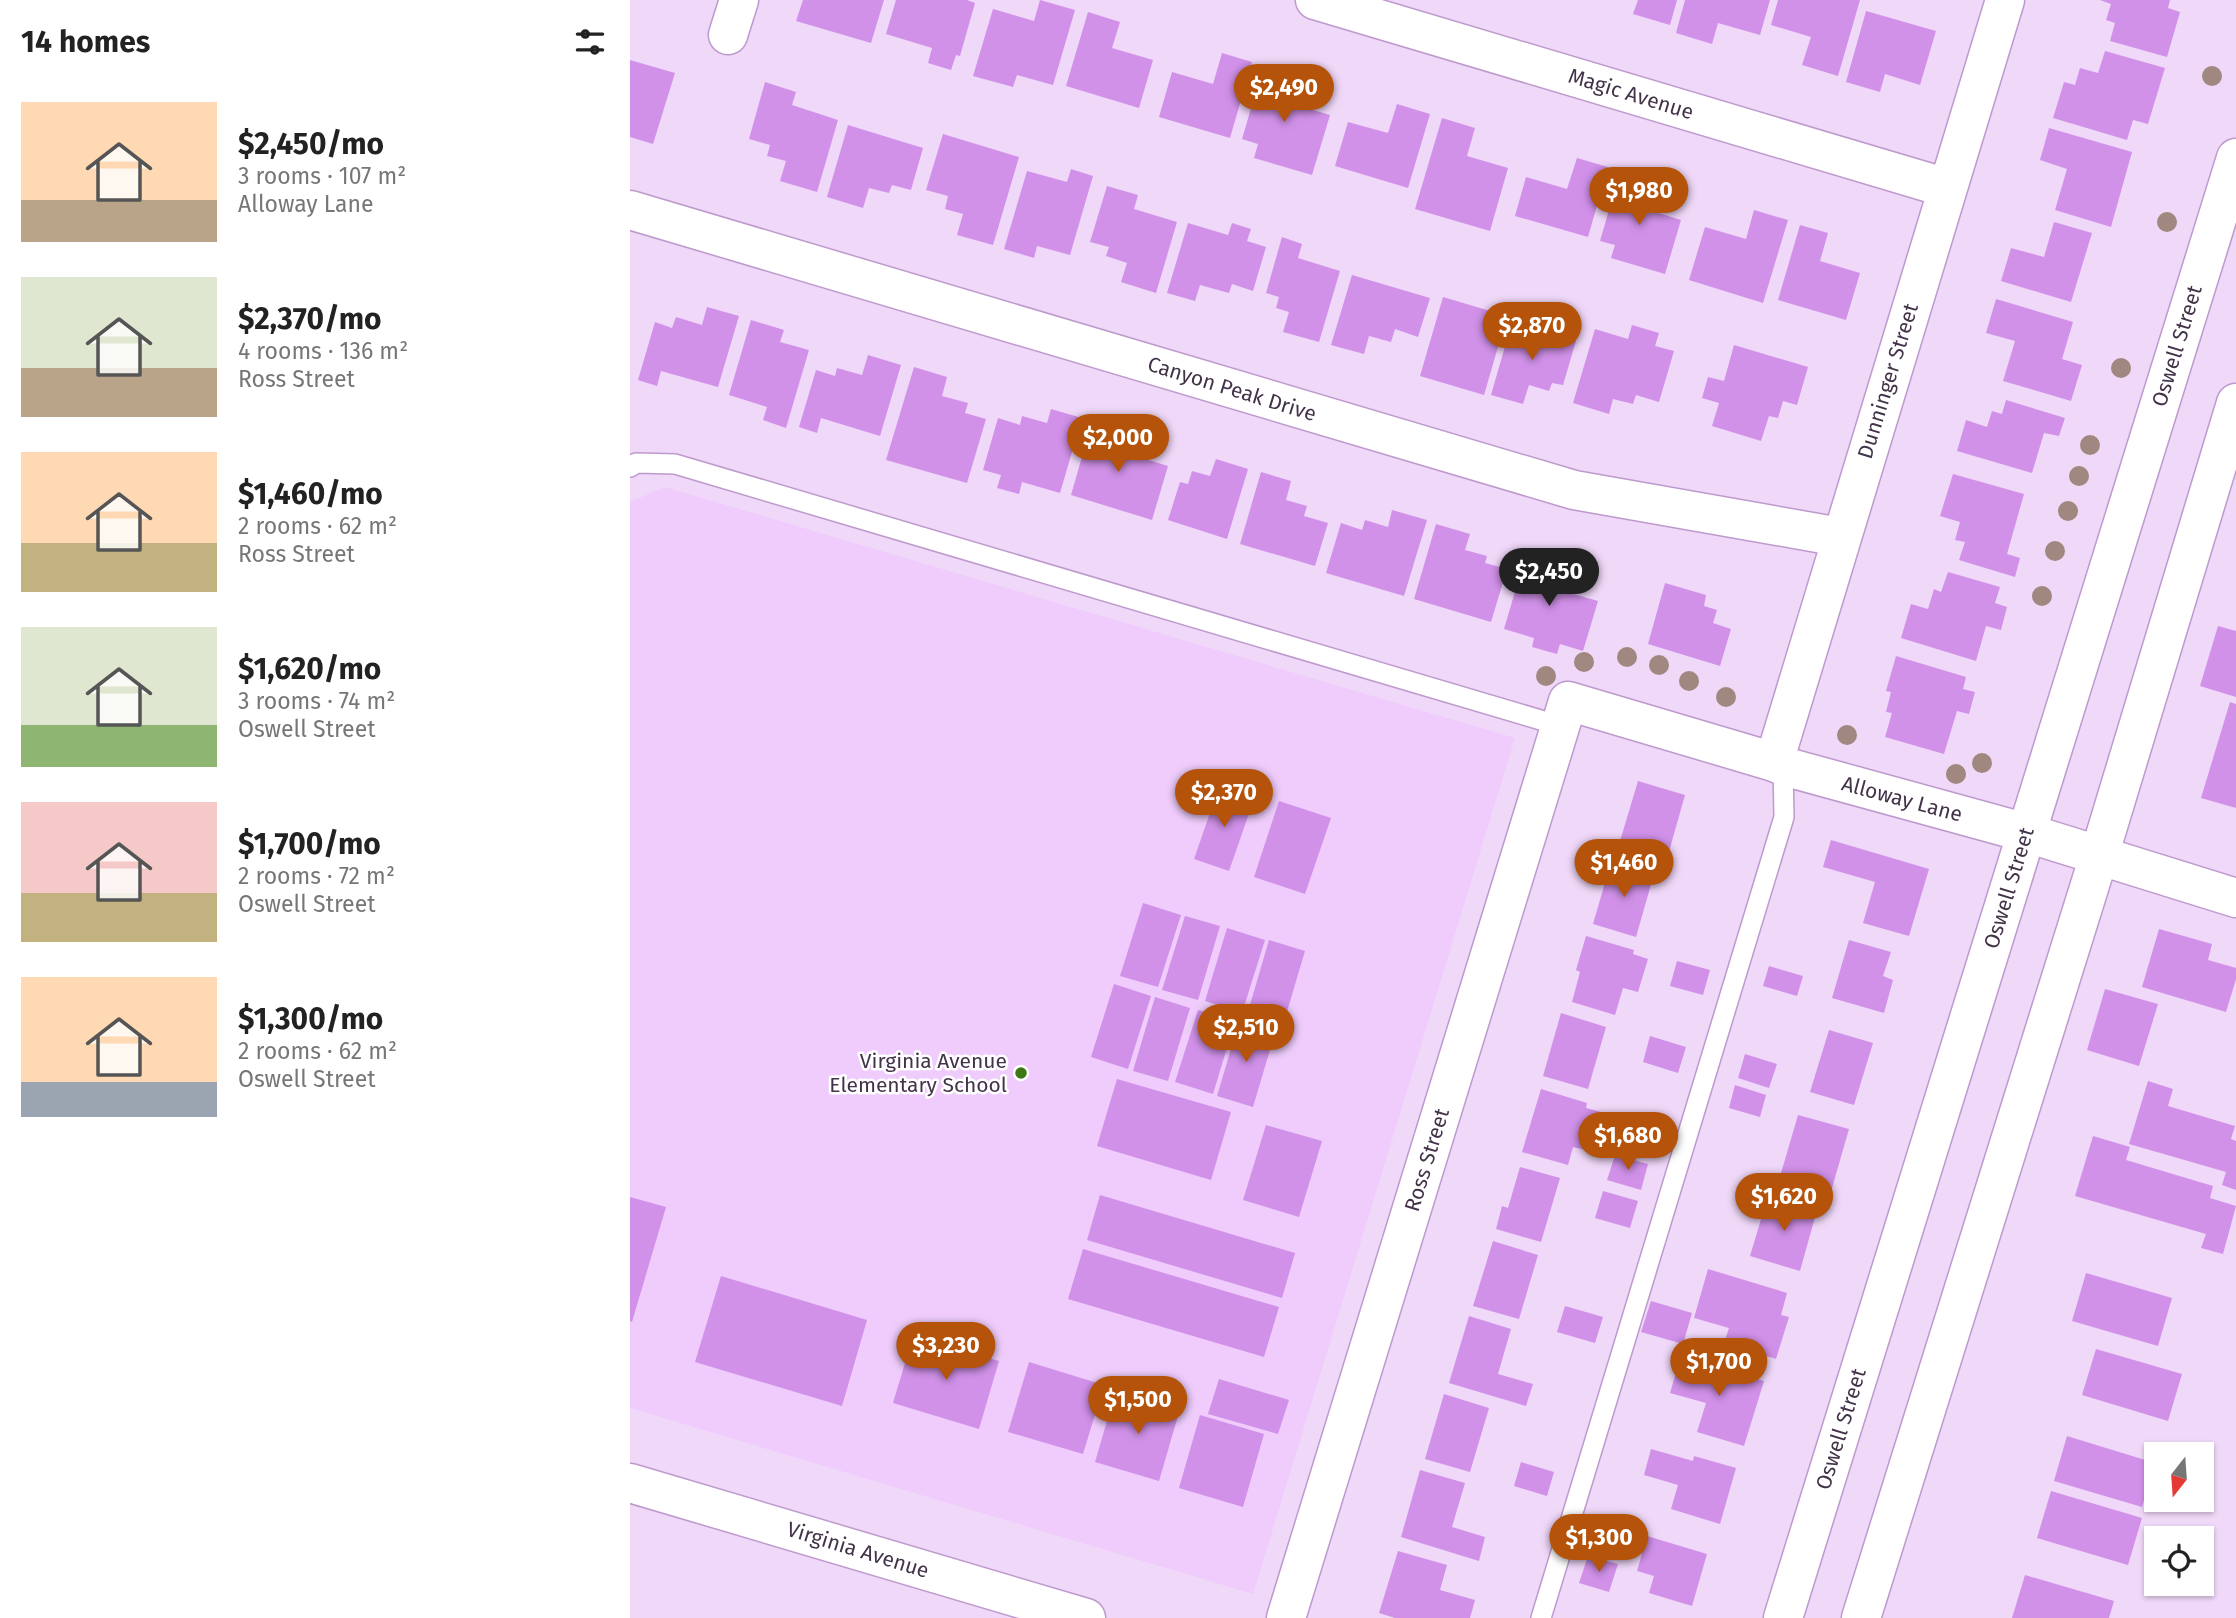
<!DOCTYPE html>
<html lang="en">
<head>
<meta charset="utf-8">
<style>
  :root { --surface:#fff; --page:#f2f2f2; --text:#222; --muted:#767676; --accent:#b45309 }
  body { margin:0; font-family:"Fira Sans",sans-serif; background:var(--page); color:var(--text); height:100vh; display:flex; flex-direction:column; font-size:26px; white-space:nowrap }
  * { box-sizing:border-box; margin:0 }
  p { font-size:23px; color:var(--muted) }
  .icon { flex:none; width:38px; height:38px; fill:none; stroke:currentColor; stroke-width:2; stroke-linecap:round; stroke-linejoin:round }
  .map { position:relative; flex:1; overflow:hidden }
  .sheet { display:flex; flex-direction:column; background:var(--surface); width:630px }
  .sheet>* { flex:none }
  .needle { width:46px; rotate:197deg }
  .fabs { position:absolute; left:1514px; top:1442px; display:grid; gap:14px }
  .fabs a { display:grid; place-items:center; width:70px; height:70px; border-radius:0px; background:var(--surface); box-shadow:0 2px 5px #0004; font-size:35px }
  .price { position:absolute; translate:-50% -60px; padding:0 16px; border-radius:24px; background:var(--accent); color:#fff; font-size:23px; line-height:46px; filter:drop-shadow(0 2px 4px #0008) }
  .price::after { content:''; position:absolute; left:50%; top:42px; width:21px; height:16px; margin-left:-10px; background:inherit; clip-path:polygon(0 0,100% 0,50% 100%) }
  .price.selected { background:#222; color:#fff }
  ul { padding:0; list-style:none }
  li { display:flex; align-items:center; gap:21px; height:175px; padding:0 21px }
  li span { display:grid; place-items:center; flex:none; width:196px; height:140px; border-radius:0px; color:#555 }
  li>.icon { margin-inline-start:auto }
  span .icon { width:84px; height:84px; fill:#fffc; stroke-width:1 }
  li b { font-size:30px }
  h2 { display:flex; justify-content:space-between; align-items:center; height:84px; padding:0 21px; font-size:30px }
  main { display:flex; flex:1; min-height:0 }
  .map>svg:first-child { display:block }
  .built { fill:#efccfc }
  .building { fill:#d191e9 }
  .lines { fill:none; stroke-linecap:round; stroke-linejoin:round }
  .lane-casing { stroke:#be99cd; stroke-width:22 }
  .street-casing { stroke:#be99cd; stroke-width:41 }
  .secondary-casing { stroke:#be99cd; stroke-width:41 }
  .lane { stroke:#fff; stroke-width:19 }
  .street { stroke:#fff; stroke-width:38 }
  .secondary { stroke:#fff; stroke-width:38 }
  .tree { fill:#a0877f }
  .poi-dot { fill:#3c7915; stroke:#fff; stroke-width:2.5 }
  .labels { text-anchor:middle; stroke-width:5; stroke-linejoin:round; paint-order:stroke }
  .street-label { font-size:21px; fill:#433349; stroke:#fff }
  .poi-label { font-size:21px; fill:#433349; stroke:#fff; text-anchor:end }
</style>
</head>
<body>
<main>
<section class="sheet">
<h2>14 homes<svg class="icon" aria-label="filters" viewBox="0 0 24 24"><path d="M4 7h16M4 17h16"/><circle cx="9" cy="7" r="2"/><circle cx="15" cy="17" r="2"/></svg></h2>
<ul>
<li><span style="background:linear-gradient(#ffd9b3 70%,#b9a48a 0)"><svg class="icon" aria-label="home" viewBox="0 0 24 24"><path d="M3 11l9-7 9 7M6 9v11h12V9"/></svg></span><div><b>$2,450/mo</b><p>3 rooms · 107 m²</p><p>Alloway Lane</p></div></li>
<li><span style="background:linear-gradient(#dfe7d0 65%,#b9a48a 0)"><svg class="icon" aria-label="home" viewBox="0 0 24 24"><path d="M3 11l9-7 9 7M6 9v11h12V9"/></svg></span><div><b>$2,370/mo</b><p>4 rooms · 136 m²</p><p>Ross Street</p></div></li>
<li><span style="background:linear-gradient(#ffd9b3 65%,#c2b280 0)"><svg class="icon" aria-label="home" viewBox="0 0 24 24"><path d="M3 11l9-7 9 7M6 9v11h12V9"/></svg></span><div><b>$1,460/mo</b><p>2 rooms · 62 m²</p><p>Ross Street</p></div></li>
<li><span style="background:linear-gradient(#dfe7d0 70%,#8fb573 0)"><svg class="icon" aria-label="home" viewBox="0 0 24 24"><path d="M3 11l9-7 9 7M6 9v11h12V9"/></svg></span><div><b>$1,620/mo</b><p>3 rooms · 74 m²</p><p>Oswell Street</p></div></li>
<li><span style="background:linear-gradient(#f6c9c9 65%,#c2b280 0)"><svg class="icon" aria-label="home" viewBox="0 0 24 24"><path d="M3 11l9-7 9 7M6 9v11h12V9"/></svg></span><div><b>$1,700/mo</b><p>2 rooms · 72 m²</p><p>Oswell Street</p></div></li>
<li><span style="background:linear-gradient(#ffd9b3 75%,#9aa5b1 0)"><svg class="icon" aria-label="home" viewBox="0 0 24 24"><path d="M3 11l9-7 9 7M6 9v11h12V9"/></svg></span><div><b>$1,300/mo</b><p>2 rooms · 62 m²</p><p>Oswell Street</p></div></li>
</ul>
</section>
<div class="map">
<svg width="1606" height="1618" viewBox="0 0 1606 1618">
  <rect width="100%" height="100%" fill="#f0d8f9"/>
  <path class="built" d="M 35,487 L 885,738 L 623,1594 L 0,1408 L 0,502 Z"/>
  <g class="building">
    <path d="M 173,0 L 254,0 L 241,43 L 166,21 Z"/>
    <path d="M 266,0 L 337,0 L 345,3 L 330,56 L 326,55 L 321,70 L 298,63 L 302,48 L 256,34 Z"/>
    <path d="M 410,0 L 445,10 L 423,85 L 387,75 L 383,87 L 343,76 L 363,9 L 404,21 Z"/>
    <path d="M 1008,0 L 1047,0 L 1040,25 L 1003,14 Z"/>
    <path d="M 1055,0 L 1140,0 L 1130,35 L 1088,23 L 1082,44 L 1046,33 Z"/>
    <path d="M 1148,0 L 1230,0 L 1208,76 L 1172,65 L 1181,37 L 1141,25 Z"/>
    <path d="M 1540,0 L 1538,8 L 1550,12 L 1537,57 L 1480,41 L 1485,23 L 1476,20 L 1481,4 L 1470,0 Z"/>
    <path d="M 1236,11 L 1306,31 L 1290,85 L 1255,74 L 1250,92 L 1216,82 Z"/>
    <path d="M 458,12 L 490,22 L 482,48 L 523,60 L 509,108 L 436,86 Z"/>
    <path d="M 1475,51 L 1535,68 L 1518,124 L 1503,120 L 1497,140 L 1423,118 L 1434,82 L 1445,85 L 1450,68 L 1468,73 Z"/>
    <path d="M 592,53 L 622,62 L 600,138 L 529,117 L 542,72 L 583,84 Z"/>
    <path d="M 0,60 L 45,73 L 23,144 L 0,137 Z"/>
    <path d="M 634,64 L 668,75 L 659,103 L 700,115 L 682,175 L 624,158 L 628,144 L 612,139 Z"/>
    <path d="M 135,82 L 166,92 L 162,105 L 208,120 L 187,192 L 150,181 L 156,161 L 137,156 L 140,145 L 119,139 Z"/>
    <path d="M 767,104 L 800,114 L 778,188 L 705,166 L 718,122 L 758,133 Z"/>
    <path d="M 812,118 L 845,128 L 837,156 L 878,168 L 860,231 L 785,209 Z"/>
    <path d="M 218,125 L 293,148 L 281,190 L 262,185 L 259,193 L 239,188 L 233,208 L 197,197 Z"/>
    <path d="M 1419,128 L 1502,152 L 1481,227 L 1425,210 L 1437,169 L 1410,160 Z"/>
    <path d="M 313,134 L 389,157 L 363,245 L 327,235 L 333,214 L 315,209 L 318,196 L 296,190 Z"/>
    <path d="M 947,158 L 978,167 L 958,237 L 885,216 L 896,177 L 937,189 Z"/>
    <path d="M 441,169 L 463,176 L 440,255 L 407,246 L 404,258 L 374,249 L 397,171 L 437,182 Z"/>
    <path d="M 990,172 L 1024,182 L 1016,209 L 1051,220 L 1035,274 L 981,258 L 985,245 L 970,241 Z"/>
    <path d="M 477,186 L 508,195 L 504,209 L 547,222 L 526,293 L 491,282 L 497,263 L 476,256 L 479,247 L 460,242 Z"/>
    <path d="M 1124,210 L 1158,220 L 1133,303 L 1059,280 L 1075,227 L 1116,239 Z"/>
    <path d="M 1424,222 L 1462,233 L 1441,302 L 1371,281 L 1381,248 L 1414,257 Z"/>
    <path d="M 558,223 L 598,235 L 602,223 L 621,229 L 617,241 L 636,247 L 623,291 L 602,284 L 599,293 L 570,285 L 565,301 L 537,293 Z"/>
    <path d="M 1170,225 L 1198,233 L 1190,261 L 1230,273 L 1216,320 L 1148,300 Z"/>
    <path d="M 652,237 L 672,244 L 668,258 L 710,271 L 689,342 L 653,332 L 659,312 L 646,308 L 649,297 L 636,293 Z"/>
    <path d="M 722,275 L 800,298 L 788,337 L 765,329 L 761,342 L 739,336 L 734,354 L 701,345 Z"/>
    <path d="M 813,297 L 877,316 L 854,395 L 790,376 Z"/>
    <path d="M 1366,299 L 1443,322 L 1432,359 L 1452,365 L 1441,401 L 1373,381 L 1385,341 L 1356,333 Z"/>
    <path d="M 77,307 L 109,316 L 88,387 L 31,371 L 27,386 L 8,380 L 25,322 L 42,328 L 46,317 L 72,325 Z"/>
    <path d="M 121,320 L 154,330 L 150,342 L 179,350 L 156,428 L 133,420 L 137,407 L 99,395 Z"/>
    <path d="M 882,322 L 946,341 L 933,385 L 922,383 L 919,391 L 899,385 L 893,404 L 861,395 Z"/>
    <path d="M 1002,325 L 1029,333 L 1025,346 L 1044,351 L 1029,402 L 1006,395 L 1003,404 L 983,399 L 979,414 L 943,403 L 965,329 L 998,339 Z"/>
    <path d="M 1104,345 L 1178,367 L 1167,405 L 1153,401 L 1148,418 L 1139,416 L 1131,441 L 1082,426 L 1089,403 L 1072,398 L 1078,377 L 1094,381 Z"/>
    <path d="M 238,355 L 271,365 L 250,436 L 191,418 L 187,433 L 169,427 L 186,370 L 205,376 L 207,368 L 232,375 Z"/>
    <path d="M 284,367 L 317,377 L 312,396 L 338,403 L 335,413 L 356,419 L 337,483 L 256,460 Z"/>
    <path d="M 1376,400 L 1435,418 L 1429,436 L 1414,433 L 1402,473 L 1327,451 L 1336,420 L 1357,427 L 1362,411 L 1372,414 Z"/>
    <path d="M 421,409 L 452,418 L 430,493 L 392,482 L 389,494 L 367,488 L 371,475 L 353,470 L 368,418 L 390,425 L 392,416 L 417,423 Z"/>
    <path d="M 462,422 L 497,432 L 493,443 L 515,450 L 512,458 L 538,466 L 522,520 L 441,495 Z"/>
    <path d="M 586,459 L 618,469 L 597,539 L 538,520 L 550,482 L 558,484 L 562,471 L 580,476 Z"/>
    <path d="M 631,472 L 661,481 L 656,500 L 677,506 L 674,516 L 698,523 L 685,566 L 610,544 Z"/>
    <path d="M 1323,474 L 1394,494 L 1377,554 L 1390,558 L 1385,577 L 1329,560 L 1335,542 L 1325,540 L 1330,522 L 1310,516 Z"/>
    <path d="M 762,510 L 797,520 L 774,596 L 696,573 L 711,523 L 732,530 L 735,520 L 758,527 Z"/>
    <path d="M 806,524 L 840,534 L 835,550 L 857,556 L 855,563 L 877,569 L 861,622 L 784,599 Z"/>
    <path d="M 896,554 L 930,563 L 926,578 L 946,584 L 943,594 L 968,601 L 953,651 L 930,644 L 927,654 L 902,647 L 904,638 L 874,629 Z"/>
    <path d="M 1318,572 L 1370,587 L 1365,603 L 1377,607 L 1371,630 L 1356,626 L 1346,661 L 1271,638 L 1281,604 L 1298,609 L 1304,589 L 1311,592 Z"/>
    <path d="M 1035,583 L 1076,595 L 1074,606 L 1087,610 L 1083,623 L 1101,629 L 1090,666 L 1018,644 Z"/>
    <path d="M 1588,626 L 1606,631 L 1606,697 L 1570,686 Z"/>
    <path d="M 1266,656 L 1336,677 L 1333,689 L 1345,692 L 1339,714 L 1327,711 L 1314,754 L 1255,737 L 1262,713 L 1256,712 L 1261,692 L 1256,691 Z"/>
    <path d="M 1600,702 L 1606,704 L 1606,808 L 1571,798 Z"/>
    <path d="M 1008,781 L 1055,795 L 1038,855 L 990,841 Z"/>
    <path d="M 589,787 L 624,799 L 599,871 L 564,859 Z"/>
    <path d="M 649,801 L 701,818 L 675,894 L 624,877 Z"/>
    <path d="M 1201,840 L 1299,869 L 1279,936 L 1233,923 L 1245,882 L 1193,867 Z"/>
    <path d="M 981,862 L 1024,874 L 1006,937 L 963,924 Z"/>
    <path d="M 513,903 L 551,915 L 528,987 L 490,976 Z"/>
    <path d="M 555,916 L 590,926 L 568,1000 L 532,990 Z"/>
    <path d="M 597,928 L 635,940 L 612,1013 L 575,1001 Z"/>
    <path d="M 1529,929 L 1582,944 L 1578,960 L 1606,968 L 1606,979 L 1596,1012 L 1512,987 Z"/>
    <path d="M 956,936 L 1004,950 L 1003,954 L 1018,959 L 1008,992 L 993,988 L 985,1015 L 942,1002 L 950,972 L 946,970 Z"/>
    <path d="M 639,940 L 675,951 L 653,1025 L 617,1015 Z"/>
    <path d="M 1219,940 L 1261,952 L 1253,976 L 1263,980 L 1254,1013 L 1202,998 Z"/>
    <path d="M 1047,961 L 1080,970 L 1073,995 L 1040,986 Z"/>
    <path d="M 1139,966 L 1173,976 L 1167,996 L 1133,986 Z"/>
    <path d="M 484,984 L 521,996 L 498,1069 L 461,1057 Z"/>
    <path d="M 1475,989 L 1528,1004 L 1509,1066 L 1457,1050 Z"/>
    <path d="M 525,997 L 560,1008 L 538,1081 L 503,1071 Z"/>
    <path d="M 568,1010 L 605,1021 L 583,1094 L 545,1082 Z"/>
    <path d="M 931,1013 L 976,1027 L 958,1089 L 913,1076 Z"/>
    <path d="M 609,1022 L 645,1033 L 623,1107 L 587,1096 Z"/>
    <path d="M 1199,1030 L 1243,1043 L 1224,1105 L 1180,1092 Z"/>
    <path d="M 1020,1036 L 1056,1047 L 1048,1073 L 1013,1062 Z"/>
    <path d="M 1115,1054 L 1147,1064 L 1139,1088 L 1108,1078 Z"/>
    <path d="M 487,1079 L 601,1112 L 581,1180 L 467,1146 Z"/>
    <path d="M 1518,1081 L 1543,1089 L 1538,1106 L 1605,1126 L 1601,1139 L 1606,1141 L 1606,1190 L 1592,1185 L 1596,1172 L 1499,1144 Z"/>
    <path d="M 1105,1085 L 1136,1095 L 1130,1117 L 1099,1108 Z"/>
    <path d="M 911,1089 L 957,1103 L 956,1108 L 971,1112 L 960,1151 L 943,1147 L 938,1165 L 892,1152 Z"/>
    <path d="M 1168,1115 L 1219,1129 L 1200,1195 L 1149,1180 Z"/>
    <path d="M 636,1125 L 692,1141 L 669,1217 L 613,1200 Z"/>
    <path d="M 1463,1136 L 1500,1147 L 1496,1160 L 1583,1186 L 1580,1198 L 1606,1206 L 1593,1254 L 1571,1248 L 1576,1234 L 1445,1196 Z"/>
    <path d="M 985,1155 L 1018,1164 L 1011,1190 L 977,1180 Z"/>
    <path d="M 890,1167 L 930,1178 L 911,1242 L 866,1229 L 872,1206 L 878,1208 Z"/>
    <path d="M 973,1191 L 1008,1201 L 1000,1228 L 965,1218 Z"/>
    <path d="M 470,1195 L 665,1253 L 652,1298 L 457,1240 Z"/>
    <path d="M 1138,1196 L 1187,1210 L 1170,1271 L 1120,1256 Z"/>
    <path d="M 0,1197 L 36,1207 L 2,1322 L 0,1321 Z"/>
    <path d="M 863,1241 L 908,1255 L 889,1319 L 843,1306 Z"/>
    <path d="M 453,1249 L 649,1307 L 634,1357 L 438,1299 Z"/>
    <path d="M 1078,1269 L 1157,1293 L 1151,1315 L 1159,1317 L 1146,1359 L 1094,1343 L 1099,1328 L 1064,1318 Z"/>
    <path d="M 1456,1273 L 1542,1298 L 1528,1346 L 1442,1321 Z"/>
    <path d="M 91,1276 L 237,1320 L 212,1406 L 65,1362 Z"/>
    <path d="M 1021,1301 L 1062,1313 L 1053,1344 L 1011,1332 Z"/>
    <path d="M 935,1306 L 973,1317 L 965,1343 L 927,1332 Z"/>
    <path d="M 839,1316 L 881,1329 L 868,1374 L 903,1384 L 896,1406 L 819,1383 Z"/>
    <path d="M 283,1336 L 369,1361 L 349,1429 L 263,1403 Z"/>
    <path d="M 1466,1349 L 1552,1374 L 1538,1421 L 1452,1395 Z"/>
    <path d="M 1051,1356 L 1134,1381 L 1114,1446 L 1067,1432 L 1076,1403 L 1040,1393 Z"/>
    <path d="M 399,1362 L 474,1385 L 453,1454 L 378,1432 Z"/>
    <path d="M 589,1379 L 659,1400 L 648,1434 L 578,1414 Z"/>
    <path d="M 486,1390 L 550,1409 L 529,1481 L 465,1462 Z"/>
    <path d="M 814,1394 L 859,1408 L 840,1472 L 795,1459 Z"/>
    <path d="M 570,1415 L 634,1434 L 613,1507 L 549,1488 Z"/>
    <path d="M 1437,1436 L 1525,1463 L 1512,1507 L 1424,1481 Z"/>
    <path d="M 1021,1449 L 1063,1461 L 1064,1456 L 1106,1468 L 1090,1524 L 1041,1509 L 1048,1485 L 1014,1475 Z"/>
    <path d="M 891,1462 L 924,1472 L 917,1496 L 884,1486 Z"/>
    <path d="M 790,1470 L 835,1483 L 822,1527 L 855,1537 L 849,1561 L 771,1537 Z"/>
    <path d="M 1421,1491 L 1512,1518 L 1498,1565 L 1407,1538 Z"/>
    <path d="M 1017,1536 L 1077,1554 L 1062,1606 L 1019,1593 L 1024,1576 L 1007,1571 Z"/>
    <path d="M 768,1551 L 817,1565 L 810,1590 L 845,1600 L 840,1618 L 765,1618 L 749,1613 Z"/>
    <path d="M 958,1556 L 988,1564 L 979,1592 L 949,1583 Z"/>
    <path d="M 1395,1575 L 1484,1601 L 1479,1618 L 1382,1618 Z"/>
  </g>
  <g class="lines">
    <defs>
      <g id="lane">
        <path d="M 0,467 L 6,463 L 45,464 L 931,726"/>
        <path d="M 911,1618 L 1154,817 L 1153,766"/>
      </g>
      <g id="street">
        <path d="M 685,0 L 1317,188"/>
        <path d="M 98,35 L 109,0"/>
        <path d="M 0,210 L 944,490 L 1210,537"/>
        <path d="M 1144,762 L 1375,0"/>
        <path d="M 656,1618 L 938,701 L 1144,762 L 1153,766 L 1397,833 L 1606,898"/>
      </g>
      <g id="secondary">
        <path d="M 0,1483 L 456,1618"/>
        <path d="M 1153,1618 L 1606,158"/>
        <path d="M 1231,1618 L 1469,856 L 1606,403"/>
      </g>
    </defs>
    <use href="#lane" class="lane-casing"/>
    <use href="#street" class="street-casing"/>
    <use href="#secondary" class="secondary-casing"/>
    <use href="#lane" class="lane"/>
    <use href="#street" class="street"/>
    <use href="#secondary" class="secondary"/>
  </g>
  <g class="tree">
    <circle cx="1582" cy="76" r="10"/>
    <circle cx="1537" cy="222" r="10"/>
    <circle cx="1491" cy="368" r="10"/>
    <circle cx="1460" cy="445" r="10"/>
    <circle cx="1449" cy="476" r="10"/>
    <circle cx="1438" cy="511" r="10"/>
    <circle cx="1425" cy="551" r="10"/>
    <circle cx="1412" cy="596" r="10"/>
    <circle cx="997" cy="657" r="10"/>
    <circle cx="954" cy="662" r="10"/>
    <circle cx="1029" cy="665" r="10"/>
    <circle cx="916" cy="676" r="10"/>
    <circle cx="1059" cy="681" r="10"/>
    <circle cx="1096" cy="697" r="10"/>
    <circle cx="1217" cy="735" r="10"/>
    <circle cx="1352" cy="763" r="10"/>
    <circle cx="1326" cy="774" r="10"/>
  </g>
  <circle class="poi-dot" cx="391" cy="1073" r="7"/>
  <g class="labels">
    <g class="street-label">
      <text transform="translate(1001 94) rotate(17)" y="7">Magic Avenue</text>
      <text transform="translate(1547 346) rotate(-73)" y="7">Oswell Street</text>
      <text transform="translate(1258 381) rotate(-73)" y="7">Dunninger Street</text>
      <text transform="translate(602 389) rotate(17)" y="7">Canyon Peak Drive</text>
      <text transform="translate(1272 799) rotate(15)" y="7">Alloway Lane</text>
      <text transform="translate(1379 888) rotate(-73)" y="7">Oswell Street</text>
      <text transform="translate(797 1160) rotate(-73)" y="7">Ross Street</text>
      <text transform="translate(1211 1429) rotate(-73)" y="7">Oswell Street</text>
      <text transform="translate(228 1550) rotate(17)" y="7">Virginia Avenue</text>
    </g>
    <g class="poi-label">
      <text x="377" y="1068">Virginia Avenue<tspan x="377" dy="24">Elementary School</tspan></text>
    </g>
  </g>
</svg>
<div class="fabs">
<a><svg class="needle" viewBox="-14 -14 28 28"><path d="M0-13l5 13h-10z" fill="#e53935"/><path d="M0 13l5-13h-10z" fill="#767676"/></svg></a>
<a><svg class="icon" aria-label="locate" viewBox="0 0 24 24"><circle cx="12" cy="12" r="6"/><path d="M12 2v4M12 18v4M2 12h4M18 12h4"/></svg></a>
</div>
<b class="price" style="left:654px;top:124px">$2,490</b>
<b class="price" style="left:1009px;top:227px">$1,980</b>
<b class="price" style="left:902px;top:362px">$2,870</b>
<b class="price" style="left:488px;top:474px">$2,000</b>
<b class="price selected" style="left:919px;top:608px">$2,450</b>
<b class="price" style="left:594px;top:829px">$2,370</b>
<b class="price" style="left:994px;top:899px">$1,460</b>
<b class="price" style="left:616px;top:1064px">$2,510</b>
<b class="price" style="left:998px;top:1172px">$1,680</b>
<b class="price" style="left:1154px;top:1233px">$1,620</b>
<b class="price" style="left:316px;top:1382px">$3,230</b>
<b class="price" style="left:1089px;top:1398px">$1,700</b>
<b class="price" style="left:508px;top:1436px">$1,500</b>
<b class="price" style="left:969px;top:1574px">$1,300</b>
</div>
</main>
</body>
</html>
